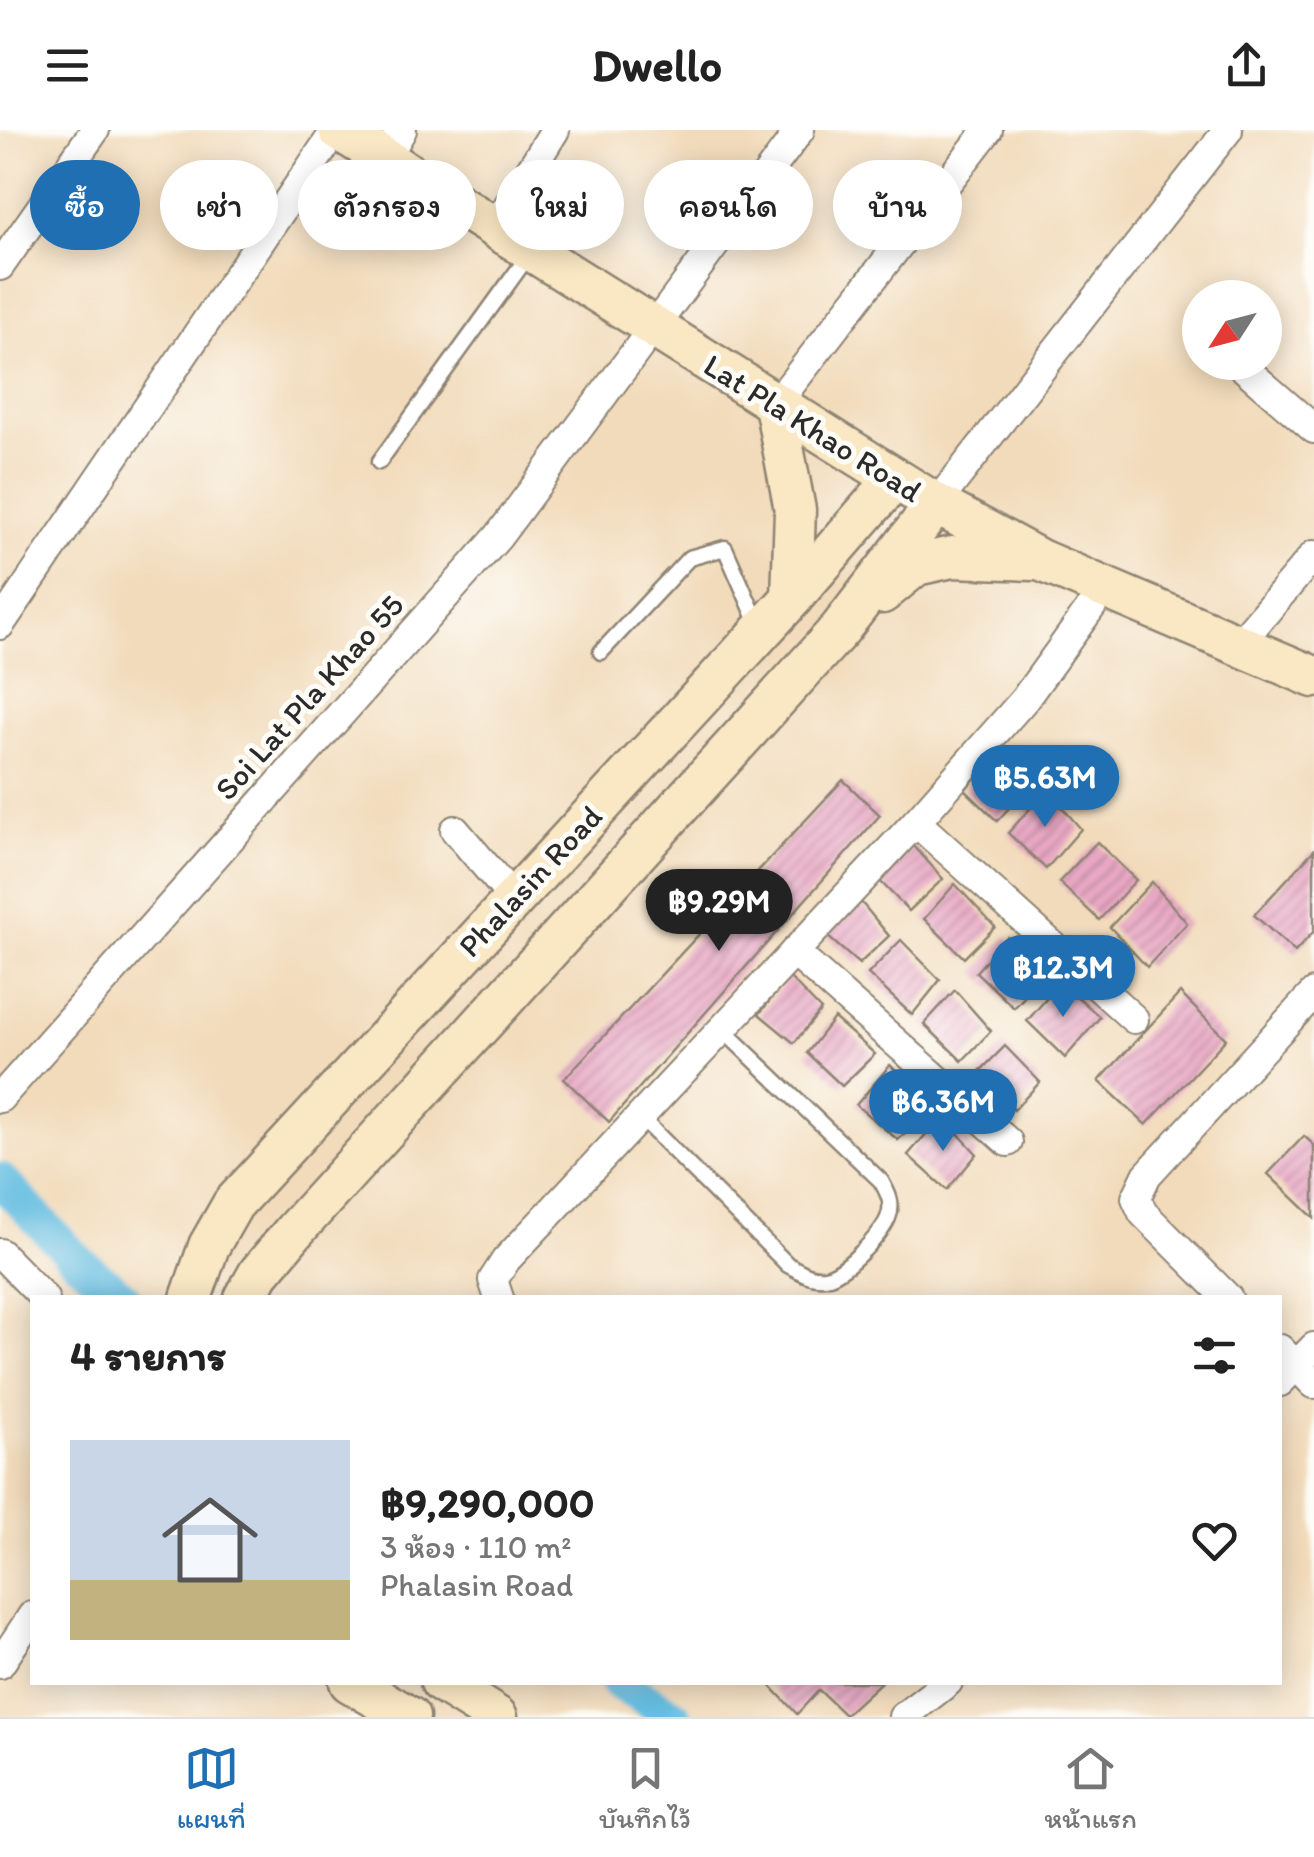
<!DOCTYPE html>
<html lang="th">
<head>
<meta charset="utf-8">
<style>
  :root { --surface:#fff; --page:#f6f6f6; --text:#222; --muted:#767676; --line:#e0e0e0; --accent:#1f6fb2 }
  body { margin:0; font-family:Itim,"Playpen Sans Thai",sans-serif; background:var(--page); color:var(--text); height:100vh; display:flex; flex-direction:column; font-size:38px; white-space:nowrap }
  * { box-sizing:border-box; margin:0 }
  p { font-size:32px; color:var(--muted) }
  .icon { flex:none; width:55px; height:55px; fill:none; stroke:currentColor; stroke-width:2; stroke-linecap:round; stroke-linejoin:round }
  .map { position:relative; flex:1; overflow:hidden }
  .panel { position:absolute; left:30px; top:1165px; width:1252px; height:390px; display:flex; flex-direction:column; background:var(--surface); border-radius:0px; box-shadow:0 5px 25px #0003 }
  .panel>* { flex:none }
  .hud { position:absolute; left:30px; top:30px; width:1255px; height:90px; display:flex; gap:20px }
  .needle { width:65px; rotate:234deg }
  .buttons { position:absolute; left:1182px; top:150px; display:grid; gap:20px }
  .buttons a { display:grid; place-items:center; width:100px; height:100px; border-radius:50%; background:var(--surface); box-shadow:0 5px 25px #0003; font-size:50px }
  .price { position:absolute; translate:-50% -85px; padding:0 22px; border-radius:35px; background:var(--accent); color:#fff; font-size:32px; line-height:65px; filter:drop-shadow(0 2px 5px #0008) }
  .price::after { content:''; position:absolute; left:50%; top:60px; width:30px; height:22px; margin-left:-15px; background:inherit; clip-path:polygon(0 0,100% 0,50% 100%) }
  .price.active { background:#222; color:#fff }
  ul { padding:0; list-style:none }
  li { display:flex; align-items:center; gap:30px; height:250px; padding:0 40px }
  li span { display:grid; place-items:center; flex:none; width:280px; height:200px; border-radius:0px; color:#555 }
  li>.icon { margin-inline-start:auto }
  span .icon { width:120px; height:120px; fill:#fffc; stroke-width:1 }
  li b { font-size:42px }
  h2 { display:flex; justify-content:space-between; align-items:center; height:120px; padding:0 40px; font-size:42px }
  .tag { padding:0 35px; border-radius:45px; background:var(--surface); box-shadow:0 5px 25px #0003; font-size:35px; line-height:90px }
  .tag.active { background:var(--accent); color:#fff }
  header { display:flex; justify-content:space-between; align-items:center; height:130px; padding:0 40px; background:var(--surface); font-size:45px; font-weight:800 }
  .tabs { display:flex; justify-content:space-around; align-items:center; height:140px; border-top:2px solid var(--line); background:var(--surface); font-size:28px; color:var(--muted) }
  .tabs a { display:grid; justify-items:center; gap:5px }
  .tabs .active { color:var(--accent) }
  .map>svg:first-child { display:block }
  .lines { fill:none; stroke-linecap:round; stroke-linejoin:round }
  .canal { stroke:#63bde1; stroke-width:35 }
  .building { fill:url(#building-hatch) }
  .lane-casing { stroke:#8e8373; stroke-width:19 }
  .street-casing { stroke:#8e8373; stroke-width:32 }
  .secondary-casing { stroke:#8e8373; stroke-width:45 }
  .lane { stroke:#fff; stroke-width:14 }
  .street { stroke:#fff; stroke-width:28 }
  .secondary { stroke:#fae7c3; stroke-width:40 }
  .labels { text-anchor:middle; stroke-width:10; stroke-linejoin:round; paint-order:stroke }
  .street-label { font-size:32px; fill:#2b2b2b; stroke:#fdfcf7 }
</style>
</head>
<body>
<header><svg class="icon" aria-label="menu" viewBox="0 0 24 24"><path d="M4 6h16M4 12h16M4 18h16"/></svg>Dwello<svg class="icon" aria-label="share" viewBox="0 0 24 24"><path d="M12 15V3M7 8l5-5 5 5M5 13v7h14v-7"/></svg></header>
<div class="map">
<svg width="1314" height="1587" viewBox="0 0 1314 1587">
  <defs>
    <pattern id="building-hatch" width="6" height="6" patternUnits="userSpaceOnUse" patternTransform="scale(2.5)"><rect width="6" height="6" fill="#e9a8c5"/><path d="M-1 1l2-2M0 6l6-6M5 7l2-2" fill="none" stroke="#bd89a0"/></pattern>
  </defs>
  <rect width="100%" height="100%" fill="#fdfcf7"/>
  <filter id="ink" filterUnits="userSpaceOnUse"><feTurbulence type="fractalNoise" baseFrequency=".01" numOctaves="2"/><feDisplacementMap in="SourceGraphic" scale="20" xChannelSelector="R" yChannelSelector="G"/><feConvolveMatrix kernelMatrix="1 2 1 2 8 2 1 2 1" color-interpolation-filters="sRGB"/></filter>
  <filter id="wash" filterUnits="userSpaceOnUse"><feTurbulence type="fractalNoise" baseFrequency=".0048" numOctaves="4" result="noise"/><feDisplacementMap in="SourceGraphic" scale="40" xChannelSelector="R" yChannelSelector="G"/><feGaussianBlur stdDeviation="2.25" result="paint"/><feColorMatrix in="noise" values="0 0 0 0 0 0 0 0 0 0 0 0 0 0 0 0 0 1.4 0 .05"/><feComposite in="paint" operator="in"/></filter>
  <g filter="url(#wash)">
    <rect width="100%" height="100%" fill="#f2dbbb"/>
    <g class="lines">
      <g class="canal">
        <path d="M 0,1050 L 76,1129 L 124,1168"/>
        <path d="M 617,1552 L 675,1587"/>
      </g>
    </g>
    <g id="blocks">
      <g class="building">
        <path d="M 998,620 L 1032,653 L 997,691 L 965,660 Z"/>
        <path d="M 843,650 L 880,685 L 609,992 L 564,949 Z"/>
        <path d="M 1047,660 L 1081,699 L 1046,739 L 1008,703 Z"/>
        <path d="M 1097,712 L 1136,750 L 1099,790 L 1059,752 Z"/>
        <path d="M 914,716 L 943,749 L 909,781 L 880,751 Z"/>
        <path d="M 1314,720 L 1314,801 L 1295,822 L 1254,785 Z"/>
        <path d="M 1152,752 L 1187,793 L 1147,837 L 1110,797 Z"/>
        <path d="M 955,754 L 995,797 L 964,828 L 924,789 Z"/>
        <path d="M 861,772 L 889,806 L 859,834 L 827,806 Z"/>
        <path d="M 1007,807 L 1046,843 L 1014,878 L 976,842 Z"/>
        <path d="M 901,810 L 940,850 L 912,885 L 868,844 Z"/>
        <path d="M 789,847 L 821,880 L 794,913 L 759,884 Z"/>
        <path d="M 1061,852 L 1100,887 L 1065,928 L 1027,891 Z"/>
        <path d="M 955,860 L 991,901 L 962,931 L 924,894 Z"/>
        <path d="M 1180,863 L 1226,909 L 1146,995 L 1099,951 Z"/>
        <path d="M 834,888 L 875,924 L 842,956 L 807,923 Z"/>
        <path d="M 1005,916 L 1040,952 L 1014,980 L 977,944 Z"/>
        <path d="M 890,935 L 932,977 L 898,1010 L 856,975 Z"/>
        <path d="M 942,986 L 977,1024 L 947,1060 L 908,1025 Z"/>
        <path d="M 1304,1006 L 1314,1015 L 1314,1088 L 1268,1044 Z"/>
        <path d="M 767,1552 L 881,1552 L 845,1585 L 819,1560 L 797,1584 Z"/>
      </g>
    </g>
  </g>
  <g filter="url(#ink)">
    <use href="#blocks" fill-opacity="0" stroke="#8e8373" stroke-width="2.5"/>
    <g class="lines">
      <defs>
        <g id="lane">
          <path d="M 379,332 L 531,122"/>
          <path d="M 601,522 L 689,428 L 725,418 L 760,498"/>
          <path d="M 640,987 L 788,1135 C 800,1141 810,1149 825,1147 C 843,1145 881,1105 888,1088 C 894,1074 888,1063 881,1051 L 722,899"/>
        </g>
        <g id="street">
          <path d="M 386,28 L 402,0"/>
          <path d="M 495,97 L 555,0"/>
          <path d="M 0,136 L 95,0"/>
          <path d="M 1237,232 L 1314,299"/>
          <path d="M 775,275 L 988,0"/>
          <path d="M 936,374 L 1228,0"/>
          <path d="M 0,495 L 336,0"/>
          <path d="M 1237,516 L 1314,425"/>
          <path d="M 916,692 L 1134,889"/>
          <path d="M 455,700 L 513,768"/>
          <path d="M 794,822 L 1008,1012"/>
          <path d="M 0,968 L 498,407 L 800,0"/>
          <path d="M 0,1123 L 44,1168"/>
          <path d="M 499,1168 L 493,1150 L 506,1130 L 916,692 L 1024,570 L 1105,458"/>
          <path d="M 1228,1168 L 1143,1083 L 1136,1068 L 1147,1045 L 1314,863"/>
          <path d="M 1280,1219 L 1314,1254"/>
          <path d="M 1280,1252 L 1314,1217"/>
          <path d="M 0,1534 L 32,1486"/>
          <path d="M 903,1587 L 948,1552"/>
        </g>
        <g id="secondary">
          <path d="M 339,0 L 936,374 L 1042,431 L 1314,547"/>
          <path d="M 775,275 L 795,380 L 792,468"/>
          <path d="M 882,463 L 916,435 L 952,427 L 1033,430"/>
          <path d="M 191,1168 L 209,1116 L 233,1074 L 792,468 L 894,350"/>
          <path d="M 245,1168 L 259,1143 L 295,1100 L 840,499 L 936,374"/>
          <path d="M 350,1552 L 409,1587"/>
          <path d="M 441,1552 L 497,1587"/>
        </g>
      </defs>
      <use href="#lane" class="lane-casing"/>
      <use href="#street" class="street-casing"/>
      <use href="#secondary" class="secondary-casing"/>
      <use href="#lane" class="lane"/>
      <use href="#street" class="street"/>
      <use href="#secondary" class="secondary"/>
    </g>
  </g>
  <g class="labels">
    <g class="street-label">
      <text transform="translate(813 298) rotate(32)" y="11">Lat Pla Khao Road</text>
      <text transform="translate(309 567) rotate(-48)" y="11">Soi Lat Pla Khao 55</text>
      <text transform="translate(530 751) rotate(-47)" y="11">Phalasin Road</text>
    </g>
  </g>
</svg>
<div class="buttons">
<a><svg class="needle" viewBox="-14 -14 28 28"><path d="M0-13l5 13h-10z" fill="#e53935"/><path d="M0 13l5-13h-10z" fill="#767676"/></svg></a>
</div>
<b class="price" style="left:1045px;top:700px">฿5.63M</b>
<b class="price active" style="left:719px;top:824px">฿9.29M</b>
<b class="price" style="left:1063px;top:890px">฿12.3M</b>
<b class="price" style="left:943px;top:1024px">฿6.36M</b>
<div class="hud">
<a class="tag active">ซื้อ</a>
<a class="tag">เช่า</a>
<a class="tag">ตัวกรอง</a>
<a class="tag">ใหม่</a>
<a class="tag">คอนโด</a>
<a class="tag">บ้าน</a>
</div>
<section class="panel">
<h2>4 รายการ<svg class="icon" aria-label="filters" viewBox="0 0 24 24"><path d="M4 7h16M4 17h16"/><circle cx="9" cy="7" r="2"/><circle cx="15" cy="17" r="2"/></svg></h2>
<ul>
<li><span style="background:linear-gradient(#c9d6e8 70%,#c2b280 0)"><svg class="icon" aria-label="home" viewBox="0 0 24 24"><path d="M3 11l9-7 9 7M6 9v11h12V9"/></svg></span><div><b>฿9,290,000</b><p>3 ห้อง · 110 m²</p><p>Phalasin Road</p></div><svg class="icon" aria-label="heart" viewBox="0 0 24 24"><path d="M12 20l-8-8c-3-5 5-10 8-4 3-6 11-1 8 4z"/></svg></li>
</ul>
</section>
</div>
<nav class="tabs">
<a class="active"><svg class="icon" aria-label="map" viewBox="0 0 24 24"><path d="M3 6l6-2 6 2 6-2v14l-6 2-6-2-6 2zM9 4v14M15 6v14"/></svg>แผนที่</a>
<a><svg class="icon" aria-label="saved" viewBox="0 0 24 24"><path d="M7 4h10v16l-5-4-5 4z"/></svg>บันทึกไว้</a>
<a><svg class="icon" aria-label="home" viewBox="0 0 24 24"><path d="M3 11l9-7 9 7M6 9v11h12V9"/></svg>หน้าแรก</a>
</nav>
</body>
</html>
